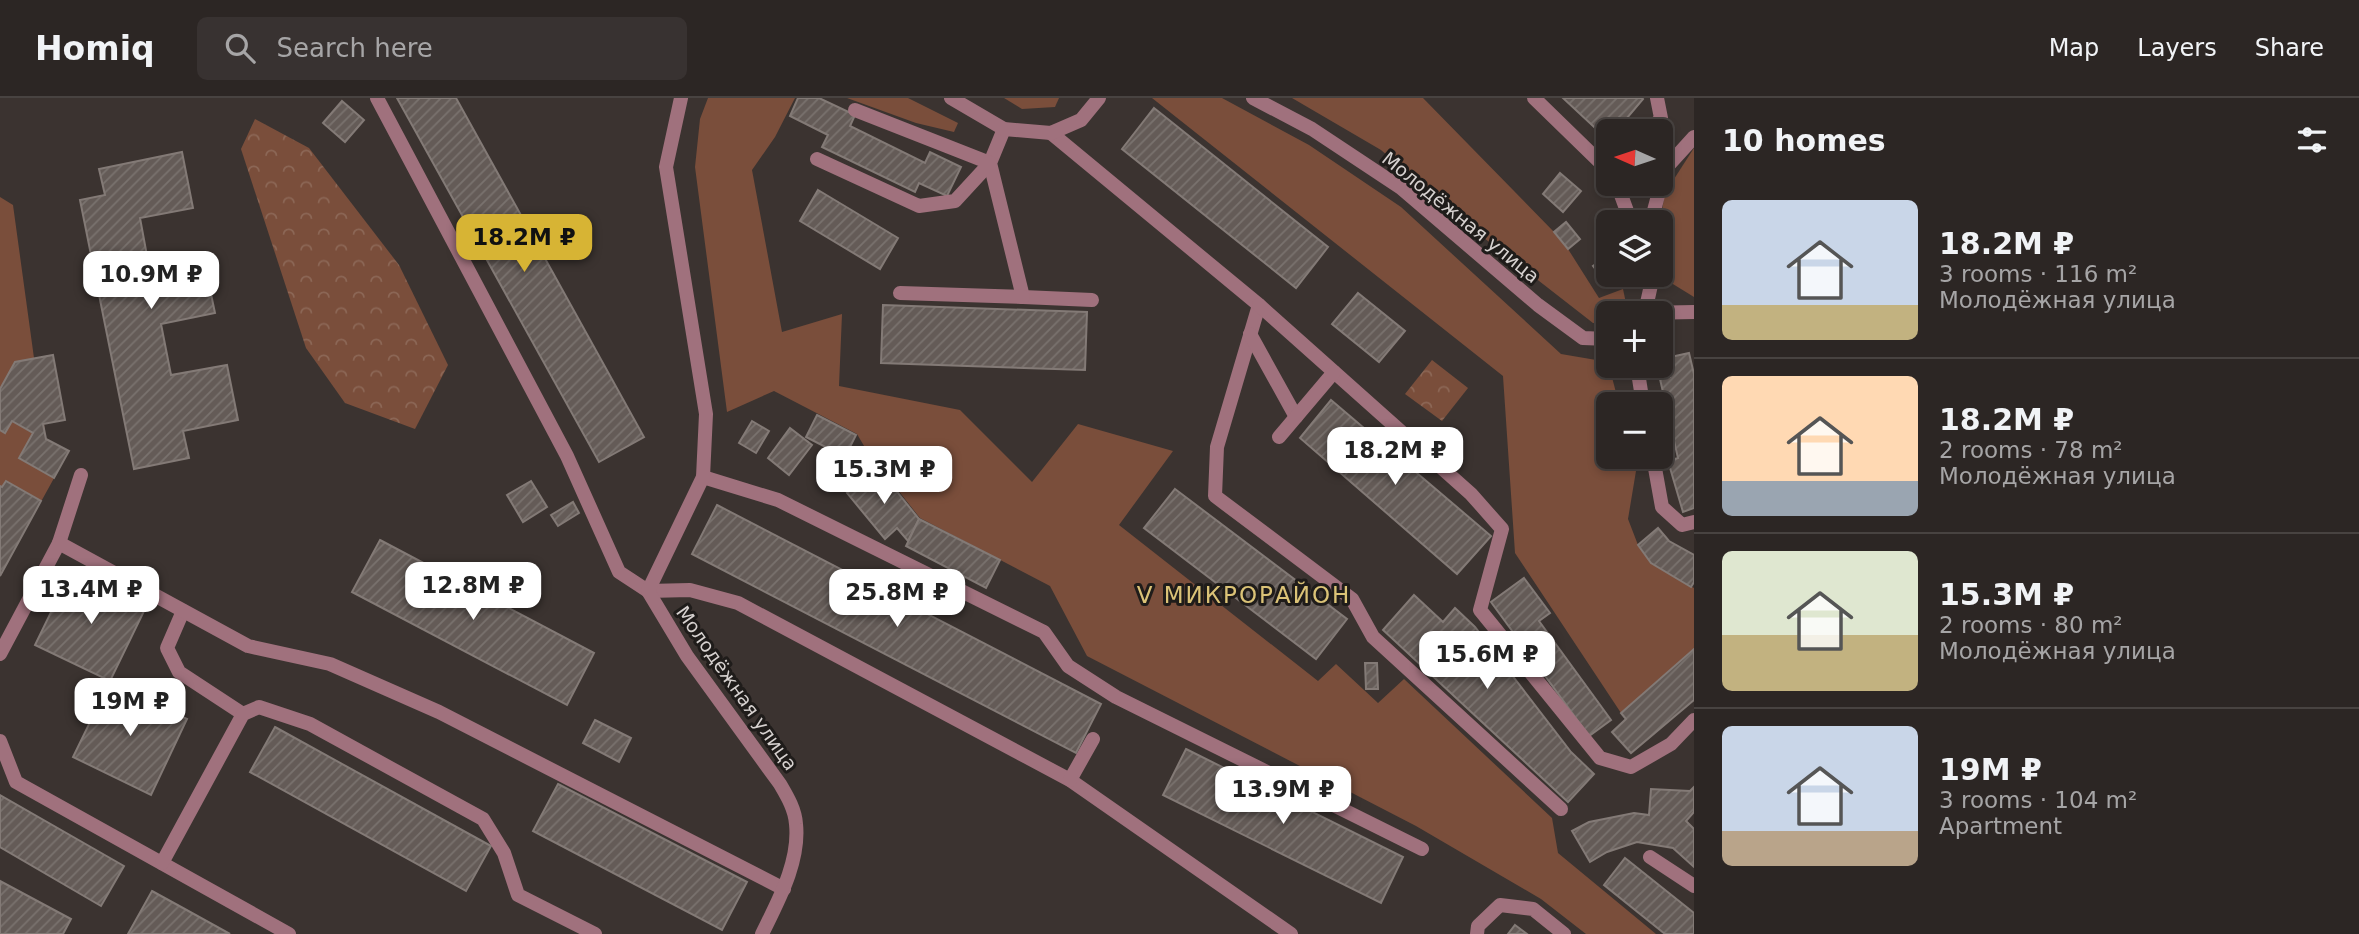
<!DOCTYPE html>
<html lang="en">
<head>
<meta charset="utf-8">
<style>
  :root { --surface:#2c2624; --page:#383231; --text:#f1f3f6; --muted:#a6a5a6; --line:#484341; --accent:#d7b434 }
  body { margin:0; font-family:"DejaVu Sans",sans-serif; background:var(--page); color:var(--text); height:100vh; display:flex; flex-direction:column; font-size:26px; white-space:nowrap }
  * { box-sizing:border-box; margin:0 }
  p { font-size:23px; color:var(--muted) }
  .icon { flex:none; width:38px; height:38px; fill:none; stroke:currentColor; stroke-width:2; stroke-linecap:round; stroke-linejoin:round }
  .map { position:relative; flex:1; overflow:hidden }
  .panel { display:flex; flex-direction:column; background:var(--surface); width:665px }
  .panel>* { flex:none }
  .needle { width:46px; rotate:273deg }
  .tools { position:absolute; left:1596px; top:21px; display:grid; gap:14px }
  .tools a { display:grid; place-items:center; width:77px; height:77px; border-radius:10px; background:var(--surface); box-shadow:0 4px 10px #0003,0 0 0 2px var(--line); font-size:35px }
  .price { position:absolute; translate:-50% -60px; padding:0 16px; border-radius:14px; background:#fff; color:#222; font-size:23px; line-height:46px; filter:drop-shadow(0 2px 4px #0008) }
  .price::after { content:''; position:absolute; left:50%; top:42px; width:21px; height:16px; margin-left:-10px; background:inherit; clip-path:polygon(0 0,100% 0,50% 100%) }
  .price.active { background:var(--accent); color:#111 }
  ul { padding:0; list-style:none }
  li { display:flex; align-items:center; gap:21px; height:175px; padding:0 28px }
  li+li { border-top:2px solid var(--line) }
  li span { display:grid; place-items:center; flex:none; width:196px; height:140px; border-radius:10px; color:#555 }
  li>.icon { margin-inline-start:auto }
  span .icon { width:84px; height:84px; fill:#fffc; stroke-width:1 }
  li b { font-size:30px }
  h2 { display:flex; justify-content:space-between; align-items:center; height:84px; padding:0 28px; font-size:30px }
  header { display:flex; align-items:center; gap:42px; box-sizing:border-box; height:98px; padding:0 35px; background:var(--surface); border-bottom:2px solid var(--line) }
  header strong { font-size:33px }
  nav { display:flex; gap:38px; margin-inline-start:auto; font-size:24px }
  .search { width:490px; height:63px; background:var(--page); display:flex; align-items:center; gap:18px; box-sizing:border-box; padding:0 24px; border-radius:10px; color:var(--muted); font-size:26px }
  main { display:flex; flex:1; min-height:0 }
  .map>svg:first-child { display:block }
  .grass { fill:#7a4e3b }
  .park { fill:url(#park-crowns) }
  .building { fill:url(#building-hatch); stroke:#837a76; stroke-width:2 }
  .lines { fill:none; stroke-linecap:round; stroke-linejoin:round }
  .lane { stroke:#a0717d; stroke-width:14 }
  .street { stroke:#a0717d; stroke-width:14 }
  .labels { text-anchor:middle; stroke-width:6; stroke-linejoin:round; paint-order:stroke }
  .street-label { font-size:19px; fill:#d7d2d0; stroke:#1f1c1a }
  .quarter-label { font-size:23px; letter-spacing:2px; fill:#dbc377; stroke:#1f1c1a }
</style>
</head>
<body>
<header>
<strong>Homiq</strong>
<div class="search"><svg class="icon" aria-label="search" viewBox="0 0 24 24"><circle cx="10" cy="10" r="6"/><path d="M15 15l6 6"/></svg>Search here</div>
<nav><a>Map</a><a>Layers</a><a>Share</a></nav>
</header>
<main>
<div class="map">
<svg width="1694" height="836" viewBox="0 0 1694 836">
  <defs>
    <pattern id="park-crowns" width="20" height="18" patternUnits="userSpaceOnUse" patternTransform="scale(1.75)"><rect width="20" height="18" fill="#7a4e3b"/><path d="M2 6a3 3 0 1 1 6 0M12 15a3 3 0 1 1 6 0" fill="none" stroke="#8c6756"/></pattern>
    <pattern id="building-hatch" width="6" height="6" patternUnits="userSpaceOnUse" patternTransform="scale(1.75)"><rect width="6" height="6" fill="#645b57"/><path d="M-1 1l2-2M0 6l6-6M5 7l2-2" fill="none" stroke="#79726e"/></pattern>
  </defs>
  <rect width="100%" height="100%" fill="#3b3330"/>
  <g class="grass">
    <path d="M 708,0 L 795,0 L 775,39 L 752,72 L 782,234 L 842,216 L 839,288 L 960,312 L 1032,384 L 1078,326 L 1173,353 L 1119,427 L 1318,583 L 1336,566 L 1378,605 L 1404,581 L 1552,720 L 1558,755 L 1656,836 L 1586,836 L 1541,801 L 1416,728 L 1087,558 L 1050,488 L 920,420 L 867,353 L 857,336 L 774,293 L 727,314 L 695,69 L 700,21 Z"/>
    <path d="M 847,0 L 908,0 L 958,25 L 954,34 L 916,25 Z"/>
    <path d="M 1004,0 L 1059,0 L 1055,9 L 1022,11 Z"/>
    <path d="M 1152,0 L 1222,0 L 1309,47 L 1401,109 L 1561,256 L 1608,264 L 1619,306 L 1608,306 L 1608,359 L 1633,359 L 1636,373 L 1628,421 L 1638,447 L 1651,465 L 1694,490 L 1694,551 L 1621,615 L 1515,455 L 1503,278 Z"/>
    <path d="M 1292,0 L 1423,0 L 1554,134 L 1568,151 L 1599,200 L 1623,191 L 1627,210 L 1623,215 L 1608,215 L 1608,225 L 1593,225 L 1484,140 L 1381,52 Z"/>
    <path d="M 1694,50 L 1694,199 L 1668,183 L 1661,168 L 1660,124 L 1665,95 Z"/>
    <path d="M 0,99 L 13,107 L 34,260 L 53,257 L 65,322 L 44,326 L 46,341 L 69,353 L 0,478 Z"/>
  </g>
  <g class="park">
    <path d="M 255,21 L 309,50 L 399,167 L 448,267 L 415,331 L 345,305 L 306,250 L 241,51 Z"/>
    <path d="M 1432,262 L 1468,290 L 1442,323 L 1405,296 Z"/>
  </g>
  <g class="building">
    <path d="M 397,0 L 456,0 L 644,339 L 599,364 Z"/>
    <path d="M 798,0 L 819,0 L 855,17 L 850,28 L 925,65 L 930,54 L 961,69 L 947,98 L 919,85 L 915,94 L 822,49 L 828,37 L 790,18 Z"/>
    <path d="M 1563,0 L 1642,0 L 1643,1 L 1616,33 L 1608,33 L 1608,42 Z"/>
    <path d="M 342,3 L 364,22 L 345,44 L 323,25 Z"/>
    <path d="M 1154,10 L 1328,149 L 1296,190 L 1122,51 Z"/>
    <path d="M 182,54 L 193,110 L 140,120 L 150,174 L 204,163 L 215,215 L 161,226 L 171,277 L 227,267 L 238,322 L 183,333 L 189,360 L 134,371 L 80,102 L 105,97 L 99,71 Z"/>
    <path d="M 1560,75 L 1581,93 L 1563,114 L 1543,96 Z"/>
    <path d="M 818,92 L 898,140 L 880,171 L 800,123 Z"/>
    <path d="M 1566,124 L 1580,141 L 1568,151 L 1554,134 Z"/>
    <path d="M 1604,160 L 1608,165 L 1608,177 L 1618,177 L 1607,186 L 1593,168 Z"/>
    <path d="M 1358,195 L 1405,233 L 1379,264 L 1332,226 Z"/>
    <path d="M 883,207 L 1087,214 L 1085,272 L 881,265 Z"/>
    <path d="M 1689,255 L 1694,276 L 1694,410 L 1683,414 L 1668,363 L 1678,360 L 1660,281 L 1670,279 L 1666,260 Z"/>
    <path d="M 53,257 L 65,322 L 43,326 L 46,341 L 69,353 L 54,380 L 19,360 L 33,335 L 12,323 L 5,335 L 0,332 L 0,291 L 15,264 Z"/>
    <path d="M 1331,302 L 1491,438 L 1457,476 L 1300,340 Z"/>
    <path d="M 817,317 L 856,337 L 845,359 L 806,339 Z"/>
    <path d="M 752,323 L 769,333 L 756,355 L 739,345 Z"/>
    <path d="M 790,330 L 812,347 L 789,377 L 768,360 Z"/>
    <path d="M 878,370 L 919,421 L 908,443 L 897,430 L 885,441 L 847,395 Z"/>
    <path d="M 6,383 L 41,403 L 0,478 L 0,388 L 2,389 Z"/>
    <path d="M 531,383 L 547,409 L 523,424 L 507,397 Z"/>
    <path d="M 1175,391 L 1347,521 L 1316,561 L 1144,430 Z"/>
    <path d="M 573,404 L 579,415 L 558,428 L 551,417 Z"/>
    <path d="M 717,407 L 1101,606 L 1076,655 L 692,456 Z"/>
    <path d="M 919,421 L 1000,462 L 986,490 L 906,448 Z"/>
    <path d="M 1658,430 L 1669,443 L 1694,457 L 1694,484 L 1691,489 L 1651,465 L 1638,447 Z"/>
    <path d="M 380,442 L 594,555 L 567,607 L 352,494 Z"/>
    <path d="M 71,473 L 146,509 L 110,583 L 35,547 Z"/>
    <path d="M 1524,480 L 1550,515 L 1539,523 L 1611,622 L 1589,638 L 1491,504 Z"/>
    <path d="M 1414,497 L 1443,524 L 1455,510 L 1475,529 L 1571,654 L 1594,676 L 1568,704 L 1383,532 Z"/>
    <path d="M 1694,551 L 1694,602 L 1631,655 L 1612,634 L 1626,621 L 1621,615 Z"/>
    <path d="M 1365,565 L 1377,565 L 1378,591 L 1366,591 Z"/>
    <path d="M 110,583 L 187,621 L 151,697 L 73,659 Z"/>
    <path d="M 595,622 L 631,640 L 619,664 L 583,645 Z"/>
    <path d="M 275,629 L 491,748 L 466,793 L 250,674 Z"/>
    <path d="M 1186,651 L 1403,759 L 1381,805 L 1163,697 Z"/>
    <path d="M 558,686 L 747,784 L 722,832 L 533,733 Z"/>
    <path d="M 1694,689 L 1694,714 L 1686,723 L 1694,731 L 1694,769 L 1673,750 L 1637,744 L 1607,754 L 1590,764 L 1572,733 L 1589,724 L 1634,715 L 1649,717 L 1651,691 L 1690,693 Z"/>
    <path d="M 0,697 L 124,768 L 101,808 L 0,749 Z"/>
    <path d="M 1625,760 L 1694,815 L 1694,836 L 1665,836 L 1604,787 Z"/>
    <path d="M 0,783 L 71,821 L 63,836 L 0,836 Z"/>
    <path d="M 152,793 L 183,810 L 230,836 L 128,836 Z"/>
    <path d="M 1515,827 L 1527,836 L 1508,836 Z"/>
  </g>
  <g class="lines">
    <g class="lane">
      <path d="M 377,0 L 567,358 L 619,474 L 648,493 L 690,492 L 738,505 L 1070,682 L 1291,836"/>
      <path d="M 1534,0 L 1608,72"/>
      <path d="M 1004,31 L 990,65 L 1023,199 L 1092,202"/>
      <path d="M 1650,33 L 1661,20 L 1657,0"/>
      <path d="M 1051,35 L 1259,207 L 1217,349 L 1215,398 L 1352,501 L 1373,539 L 1561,711"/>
      <path d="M 817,61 L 919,108 L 955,103 L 990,65 L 855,12"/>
      <path d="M 1617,86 L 1631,124"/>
      <path d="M 1651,124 L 1665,71 L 1694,39"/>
      <path d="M 900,195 L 1023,199"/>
      <path d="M 1259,207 L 1471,396 L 1502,431 L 1480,512 L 1600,660 L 1631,669 L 1671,646 L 1694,622"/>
      <path d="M 1645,214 L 1651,187 L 1648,177"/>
      <path d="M 1250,236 L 1296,319"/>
      <path d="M 1637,268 L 1643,306"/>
      <path d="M 1279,339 L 1334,274"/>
      <path d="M 1653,359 L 1662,409 L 1682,427 L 1694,424"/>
      <path d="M 703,379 L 778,402 L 1044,534 L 1068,568 L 1116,599 L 1422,751"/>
      <path d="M 59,445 L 81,377"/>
      <path d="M 183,513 L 167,550 L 179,574 L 243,616"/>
      <path d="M 0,556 L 59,445 L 248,548 L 330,566 L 439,614 L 784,791"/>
      <path d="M 0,643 L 16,684 L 289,836"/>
      <path d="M 1070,682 L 1093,641"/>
      <path d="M 1650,759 L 1694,788"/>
      <path d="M 162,765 L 243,616 L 259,609 L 310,626 L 483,721 L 504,755 L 518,797 L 595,836"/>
      <path d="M 1477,836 L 1478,828 L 1500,807 L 1533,811 L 1564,836"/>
    </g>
    <g class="street">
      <path d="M 681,0 L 666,69 L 706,316 L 703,379 L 648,493 L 687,558 L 780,686 C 787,698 795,711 796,726 C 800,764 778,803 762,836"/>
      <path d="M 951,0 L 1004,31 L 1051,35 L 1081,22 L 1099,0"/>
      <path d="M 1253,0 L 1312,31 L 1401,90 L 1538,207 L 1583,240 L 1608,241"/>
      <path d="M 1643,215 L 1694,214"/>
    </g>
  </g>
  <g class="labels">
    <g class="street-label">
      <text transform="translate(1461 119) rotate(39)" y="7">Молодёжная улица</text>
      <text transform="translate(737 590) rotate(55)" y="7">Молодёжная улица</text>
    </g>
    <g class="quarter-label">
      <text x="1244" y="505">V МИКРОРАЙОН</text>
    </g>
  </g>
</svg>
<div class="tools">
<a><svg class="needle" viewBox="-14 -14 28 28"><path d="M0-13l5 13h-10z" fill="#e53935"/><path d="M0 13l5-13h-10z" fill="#a6a5a6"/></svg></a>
<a><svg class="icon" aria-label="layers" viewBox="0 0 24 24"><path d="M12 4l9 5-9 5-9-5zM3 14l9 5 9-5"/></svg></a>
<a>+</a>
<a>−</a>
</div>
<b class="price active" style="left:524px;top:176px">18.2M ₽</b>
<b class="price" style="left:151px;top:213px">10.9M ₽</b>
<b class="price" style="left:1395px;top:389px">18.2M ₽</b>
<b class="price" style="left:884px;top:408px">15.3M ₽</b>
<b class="price" style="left:473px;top:524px">12.8M ₽</b>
<b class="price" style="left:91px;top:528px">13.4M ₽</b>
<b class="price" style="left:897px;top:531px">25.8M ₽</b>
<b class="price" style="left:1487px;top:593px">15.6M ₽</b>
<b class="price" style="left:130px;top:640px">19M ₽</b>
<b class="price" style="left:1283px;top:728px">13.9M ₽</b>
</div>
<section class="panel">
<h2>10 homes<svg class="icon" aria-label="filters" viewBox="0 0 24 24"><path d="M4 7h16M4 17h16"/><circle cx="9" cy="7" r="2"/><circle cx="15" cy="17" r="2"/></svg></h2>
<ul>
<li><span style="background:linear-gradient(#c9d6e8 75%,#c2b280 0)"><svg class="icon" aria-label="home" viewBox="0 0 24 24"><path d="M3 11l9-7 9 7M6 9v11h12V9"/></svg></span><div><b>18.2M ₽</b><p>3 rooms · 116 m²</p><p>Молодёжная улица</p></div></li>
<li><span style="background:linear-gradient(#ffd9b3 75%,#9aa5b1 0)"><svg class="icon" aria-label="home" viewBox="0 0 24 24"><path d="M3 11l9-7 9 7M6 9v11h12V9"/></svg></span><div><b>18.2M ₽</b><p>2 rooms · 78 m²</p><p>Молодёжная улица</p></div></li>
<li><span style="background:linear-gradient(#dfe7d0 60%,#c2b280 0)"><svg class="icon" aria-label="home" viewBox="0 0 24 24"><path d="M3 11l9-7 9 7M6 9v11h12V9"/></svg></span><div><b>15.3M ₽</b><p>2 rooms · 80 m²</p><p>Молодёжная улица</p></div></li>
<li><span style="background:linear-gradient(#c9d6e8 75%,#b9a48a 0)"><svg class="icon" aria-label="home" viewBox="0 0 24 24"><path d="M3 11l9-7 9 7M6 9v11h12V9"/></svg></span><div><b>19M ₽</b><p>3 rooms · 104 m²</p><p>Apartment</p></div></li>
</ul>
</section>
</main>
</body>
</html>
